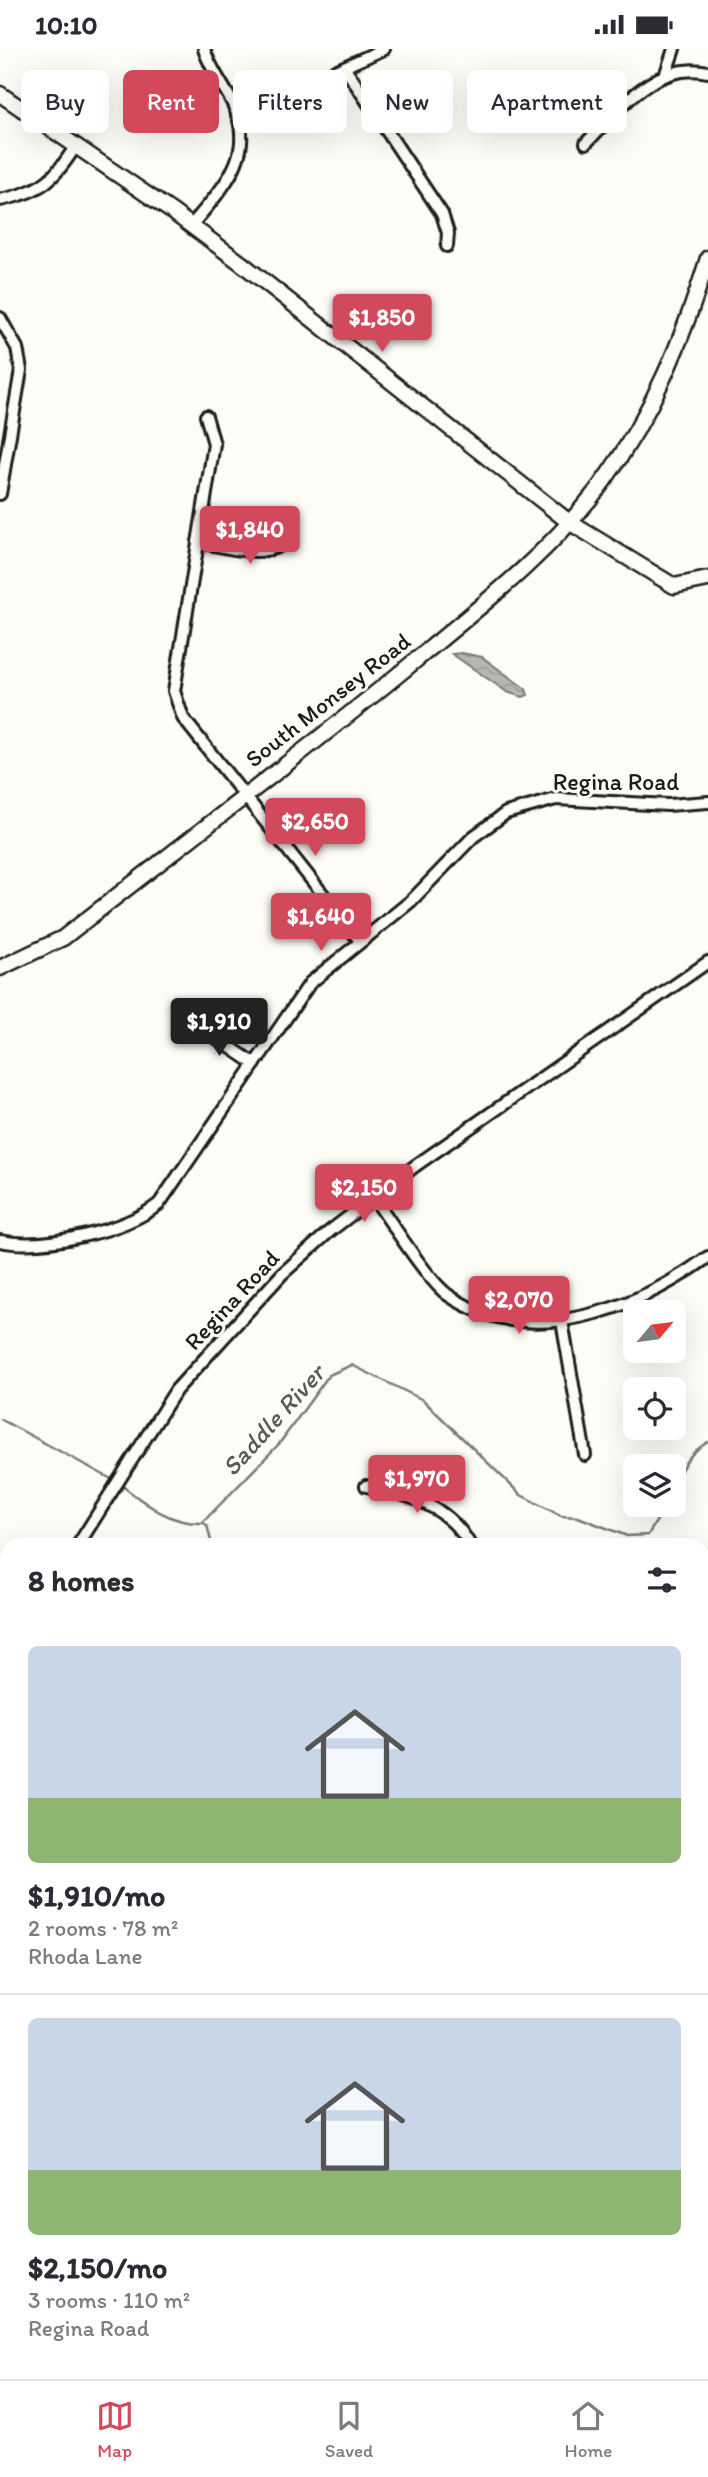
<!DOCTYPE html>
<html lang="en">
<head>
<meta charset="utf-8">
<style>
  :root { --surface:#fff; --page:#f2f2f3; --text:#2b2b33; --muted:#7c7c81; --line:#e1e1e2; --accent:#d1495b }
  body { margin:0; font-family:Itim,sans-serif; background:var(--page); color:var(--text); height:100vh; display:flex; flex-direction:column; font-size:26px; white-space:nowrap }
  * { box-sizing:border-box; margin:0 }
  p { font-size:23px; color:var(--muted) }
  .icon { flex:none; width:38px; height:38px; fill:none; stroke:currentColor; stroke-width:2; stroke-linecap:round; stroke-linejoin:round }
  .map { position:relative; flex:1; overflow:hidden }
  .panel { position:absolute; left:0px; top:1489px; width:709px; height:842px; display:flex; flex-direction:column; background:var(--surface); border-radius:21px 21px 0 0; box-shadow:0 7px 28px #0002 }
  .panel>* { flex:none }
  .banner { position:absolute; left:21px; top:21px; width:667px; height:63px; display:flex; gap:14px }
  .needle { width:46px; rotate:61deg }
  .tools { position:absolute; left:623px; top:1251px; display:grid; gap:14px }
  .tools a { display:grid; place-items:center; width:63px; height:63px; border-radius:10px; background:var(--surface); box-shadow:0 7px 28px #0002; font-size:35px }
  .price { position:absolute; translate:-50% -60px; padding:0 16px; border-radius:7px; background:var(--accent); color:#fff; font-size:23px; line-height:46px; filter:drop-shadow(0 2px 4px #0008) }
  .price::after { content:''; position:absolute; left:50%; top:42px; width:21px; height:16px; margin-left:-10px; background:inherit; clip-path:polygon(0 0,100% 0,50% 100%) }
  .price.selected { background:#222; color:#fff }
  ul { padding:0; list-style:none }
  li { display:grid; align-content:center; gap:14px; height:371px; padding:0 28px }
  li+li { border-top:2px solid var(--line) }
  li span { display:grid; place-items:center; height:217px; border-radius:10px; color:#555 }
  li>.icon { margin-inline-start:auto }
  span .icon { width:126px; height:126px; fill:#fffc; stroke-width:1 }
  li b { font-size:30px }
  h2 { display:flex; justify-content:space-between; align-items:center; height:84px; padding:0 28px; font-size:30px }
  .pill { padding:0 24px; border-radius:10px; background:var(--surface); box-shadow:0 7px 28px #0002; font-size:24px; line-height:63px }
  .pill.selected { background:var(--accent); color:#fff }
  .status { display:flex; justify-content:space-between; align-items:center; height:49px; padding:0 35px; background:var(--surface); direction:ltr }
  .status svg { height:19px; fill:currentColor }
  .menu { display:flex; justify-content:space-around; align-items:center; height:98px; border-top:2px solid var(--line); background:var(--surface); font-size:19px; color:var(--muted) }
  .menu a { display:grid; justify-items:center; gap:4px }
  .menu .selected { color:var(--accent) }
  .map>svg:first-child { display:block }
  .water { fill:url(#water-waves); stroke:#797876; stroke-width:2 }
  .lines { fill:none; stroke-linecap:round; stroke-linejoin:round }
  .stream { stroke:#797876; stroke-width:2.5 }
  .street-casing { stroke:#1c1c1c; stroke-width:16 }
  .secondary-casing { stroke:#1c1c1c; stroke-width:19 }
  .street { stroke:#fdfcf7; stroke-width:10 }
  .secondary { stroke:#fdfcf7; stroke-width:14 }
  .labels { text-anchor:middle; stroke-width:6; stroke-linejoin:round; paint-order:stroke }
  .street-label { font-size:24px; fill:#1c1c1c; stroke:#fdfcf7 }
  .water-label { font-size:26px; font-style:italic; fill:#5a5a58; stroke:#fdfcf7 }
</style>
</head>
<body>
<div class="status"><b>10:10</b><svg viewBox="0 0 49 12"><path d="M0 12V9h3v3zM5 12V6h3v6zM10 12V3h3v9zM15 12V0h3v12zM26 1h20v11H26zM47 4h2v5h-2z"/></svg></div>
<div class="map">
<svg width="708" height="2330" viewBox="0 0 708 2330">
  <defs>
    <pattern id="water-waves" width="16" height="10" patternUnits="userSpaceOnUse" patternTransform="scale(1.75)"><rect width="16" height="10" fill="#b7b6b2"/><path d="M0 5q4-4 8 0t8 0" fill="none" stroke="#9d9c98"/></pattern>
  </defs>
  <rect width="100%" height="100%" fill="#fdfcf7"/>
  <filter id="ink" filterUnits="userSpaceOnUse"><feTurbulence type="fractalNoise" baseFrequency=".0143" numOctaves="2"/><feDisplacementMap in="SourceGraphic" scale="14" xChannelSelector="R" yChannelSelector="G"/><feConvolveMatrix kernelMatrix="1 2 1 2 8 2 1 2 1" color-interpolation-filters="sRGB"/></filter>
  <g filter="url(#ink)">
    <path class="water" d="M 462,604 L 482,608 L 526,640 L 528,646 L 523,648 L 507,643 L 452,605 Z"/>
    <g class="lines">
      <g class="stream">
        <path d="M 0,1370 L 115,1432"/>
        <path d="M 121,1436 C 146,1455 170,1475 202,1474 L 279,1395 L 329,1326 L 352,1316 L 423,1351 L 521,1446 L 561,1467 L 578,1468 L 627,1487 L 648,1486 L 666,1456"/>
        <path d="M 674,1436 C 682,1417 689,1404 708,1393"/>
        <path d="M 203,1474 L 207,1476 L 212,1496"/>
        <path d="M 0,1585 L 7,1580"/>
      </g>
      <defs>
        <g id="street">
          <path d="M 345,19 L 442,165 L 448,184 L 447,197"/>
          <path d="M 666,24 L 674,0"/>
          <path d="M 237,66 L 384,0"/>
          <path d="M 586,94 C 619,61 655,11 708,23"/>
          <path d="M 0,151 C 40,143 55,131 76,96"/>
          <path d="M 191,177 C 222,139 259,105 232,53 C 223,36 210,19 204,0"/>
          <path d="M 0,269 L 17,299 L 21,321 L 0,445"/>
          <path d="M 206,367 L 214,395 L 174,642 L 183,669 L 360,892"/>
          <path d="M 198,493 C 229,498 265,512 290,490"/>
          <path d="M 199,977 L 255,1015"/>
          <path d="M 373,1148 C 390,1171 428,1232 448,1246 C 530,1302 637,1260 708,1208"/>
          <path d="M 0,1192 C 43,1201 125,1182 159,1155 L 310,934 L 411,852 L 473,788 L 506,764 L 556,750 L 668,756 L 708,753"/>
          <path d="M 562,1272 L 585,1406"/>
          <path d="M 366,1437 C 408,1445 448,1456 470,1496"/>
          <path d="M 78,1496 L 176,1341 L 282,1225 L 330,1182 L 415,1117 L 708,913"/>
          <path d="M 702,1637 L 708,1637"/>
          <path d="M 0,1690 L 7,1666"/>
          <path d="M 0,1745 L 7,1763"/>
          <path d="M 0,2148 L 7,2165"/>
          <path d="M 105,2324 L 109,2330"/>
          <path d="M 404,2324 L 409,2330"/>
          <path d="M 214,2330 L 218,2324"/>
        </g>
        <g id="secondary">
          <path d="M 0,45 L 174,164 L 241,214 L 569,473 L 674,537 L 708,530"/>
          <path d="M 0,919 L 63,889 C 180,797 300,707 416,611 C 481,557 552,502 603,433 C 653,364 683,290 708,209"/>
          <path d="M 0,1900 L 7,1897"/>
          <path d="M 702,1923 L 708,1924"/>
        </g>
      </defs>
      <use href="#street" class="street-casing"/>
      <use href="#secondary" class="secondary-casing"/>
      <use href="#street" class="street"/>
      <use href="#secondary" class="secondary"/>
    </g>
  </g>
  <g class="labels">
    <g class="street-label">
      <text transform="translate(328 651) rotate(-38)" y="8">South Monsey Road</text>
      <text x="616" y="741">Regina Road</text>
      <text transform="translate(232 1251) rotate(-47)" y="8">Regina Road</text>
    </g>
    <g class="water-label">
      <text transform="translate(273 1371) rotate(-48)" y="9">Saddle River</text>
    </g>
  </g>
</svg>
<div class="tools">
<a><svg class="needle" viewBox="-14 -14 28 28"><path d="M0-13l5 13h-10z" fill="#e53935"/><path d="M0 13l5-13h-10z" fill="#7c7c81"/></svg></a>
<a><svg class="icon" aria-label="locate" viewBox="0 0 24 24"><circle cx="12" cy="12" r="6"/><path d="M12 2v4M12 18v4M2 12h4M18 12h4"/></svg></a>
<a><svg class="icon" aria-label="layers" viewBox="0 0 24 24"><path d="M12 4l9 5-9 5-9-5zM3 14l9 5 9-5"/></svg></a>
</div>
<b class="price" style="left:382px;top:305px">$1,850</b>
<b class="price" style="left:250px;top:517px">$1,840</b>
<b class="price" style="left:315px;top:809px">$2,650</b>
<b class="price" style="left:321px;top:904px">$1,640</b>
<b class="price selected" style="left:219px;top:1009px">$1,910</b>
<b class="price" style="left:364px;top:1175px">$2,150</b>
<b class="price" style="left:519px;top:1287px">$2,070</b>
<b class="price" style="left:417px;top:1466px">$1,970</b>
<div class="banner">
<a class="pill">Buy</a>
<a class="pill selected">Rent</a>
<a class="pill">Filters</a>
<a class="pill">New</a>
<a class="pill">Apartment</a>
</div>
<section class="panel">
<h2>8 homes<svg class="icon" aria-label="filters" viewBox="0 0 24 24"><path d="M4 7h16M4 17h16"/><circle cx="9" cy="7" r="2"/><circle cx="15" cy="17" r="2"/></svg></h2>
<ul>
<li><span style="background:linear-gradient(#c9d6e8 70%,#8fb573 0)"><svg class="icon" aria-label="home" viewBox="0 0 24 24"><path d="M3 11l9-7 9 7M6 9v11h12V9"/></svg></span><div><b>$1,910/mo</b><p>2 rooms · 78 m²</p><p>Rhoda Lane</p></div></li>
<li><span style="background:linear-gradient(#c9d6e8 70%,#8fb573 0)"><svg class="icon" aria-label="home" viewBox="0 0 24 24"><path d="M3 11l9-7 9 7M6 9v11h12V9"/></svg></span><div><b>$2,150/mo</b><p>3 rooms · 110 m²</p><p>Regina Road</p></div></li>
</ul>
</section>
</div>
<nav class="menu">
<a class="selected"><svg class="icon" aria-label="map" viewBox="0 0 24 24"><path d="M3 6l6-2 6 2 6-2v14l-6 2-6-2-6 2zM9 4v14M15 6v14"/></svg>Map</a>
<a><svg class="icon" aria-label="saved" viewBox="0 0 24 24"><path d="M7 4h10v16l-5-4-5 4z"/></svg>Saved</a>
<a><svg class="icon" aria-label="home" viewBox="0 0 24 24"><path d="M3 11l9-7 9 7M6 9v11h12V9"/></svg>Home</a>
</nav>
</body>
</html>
